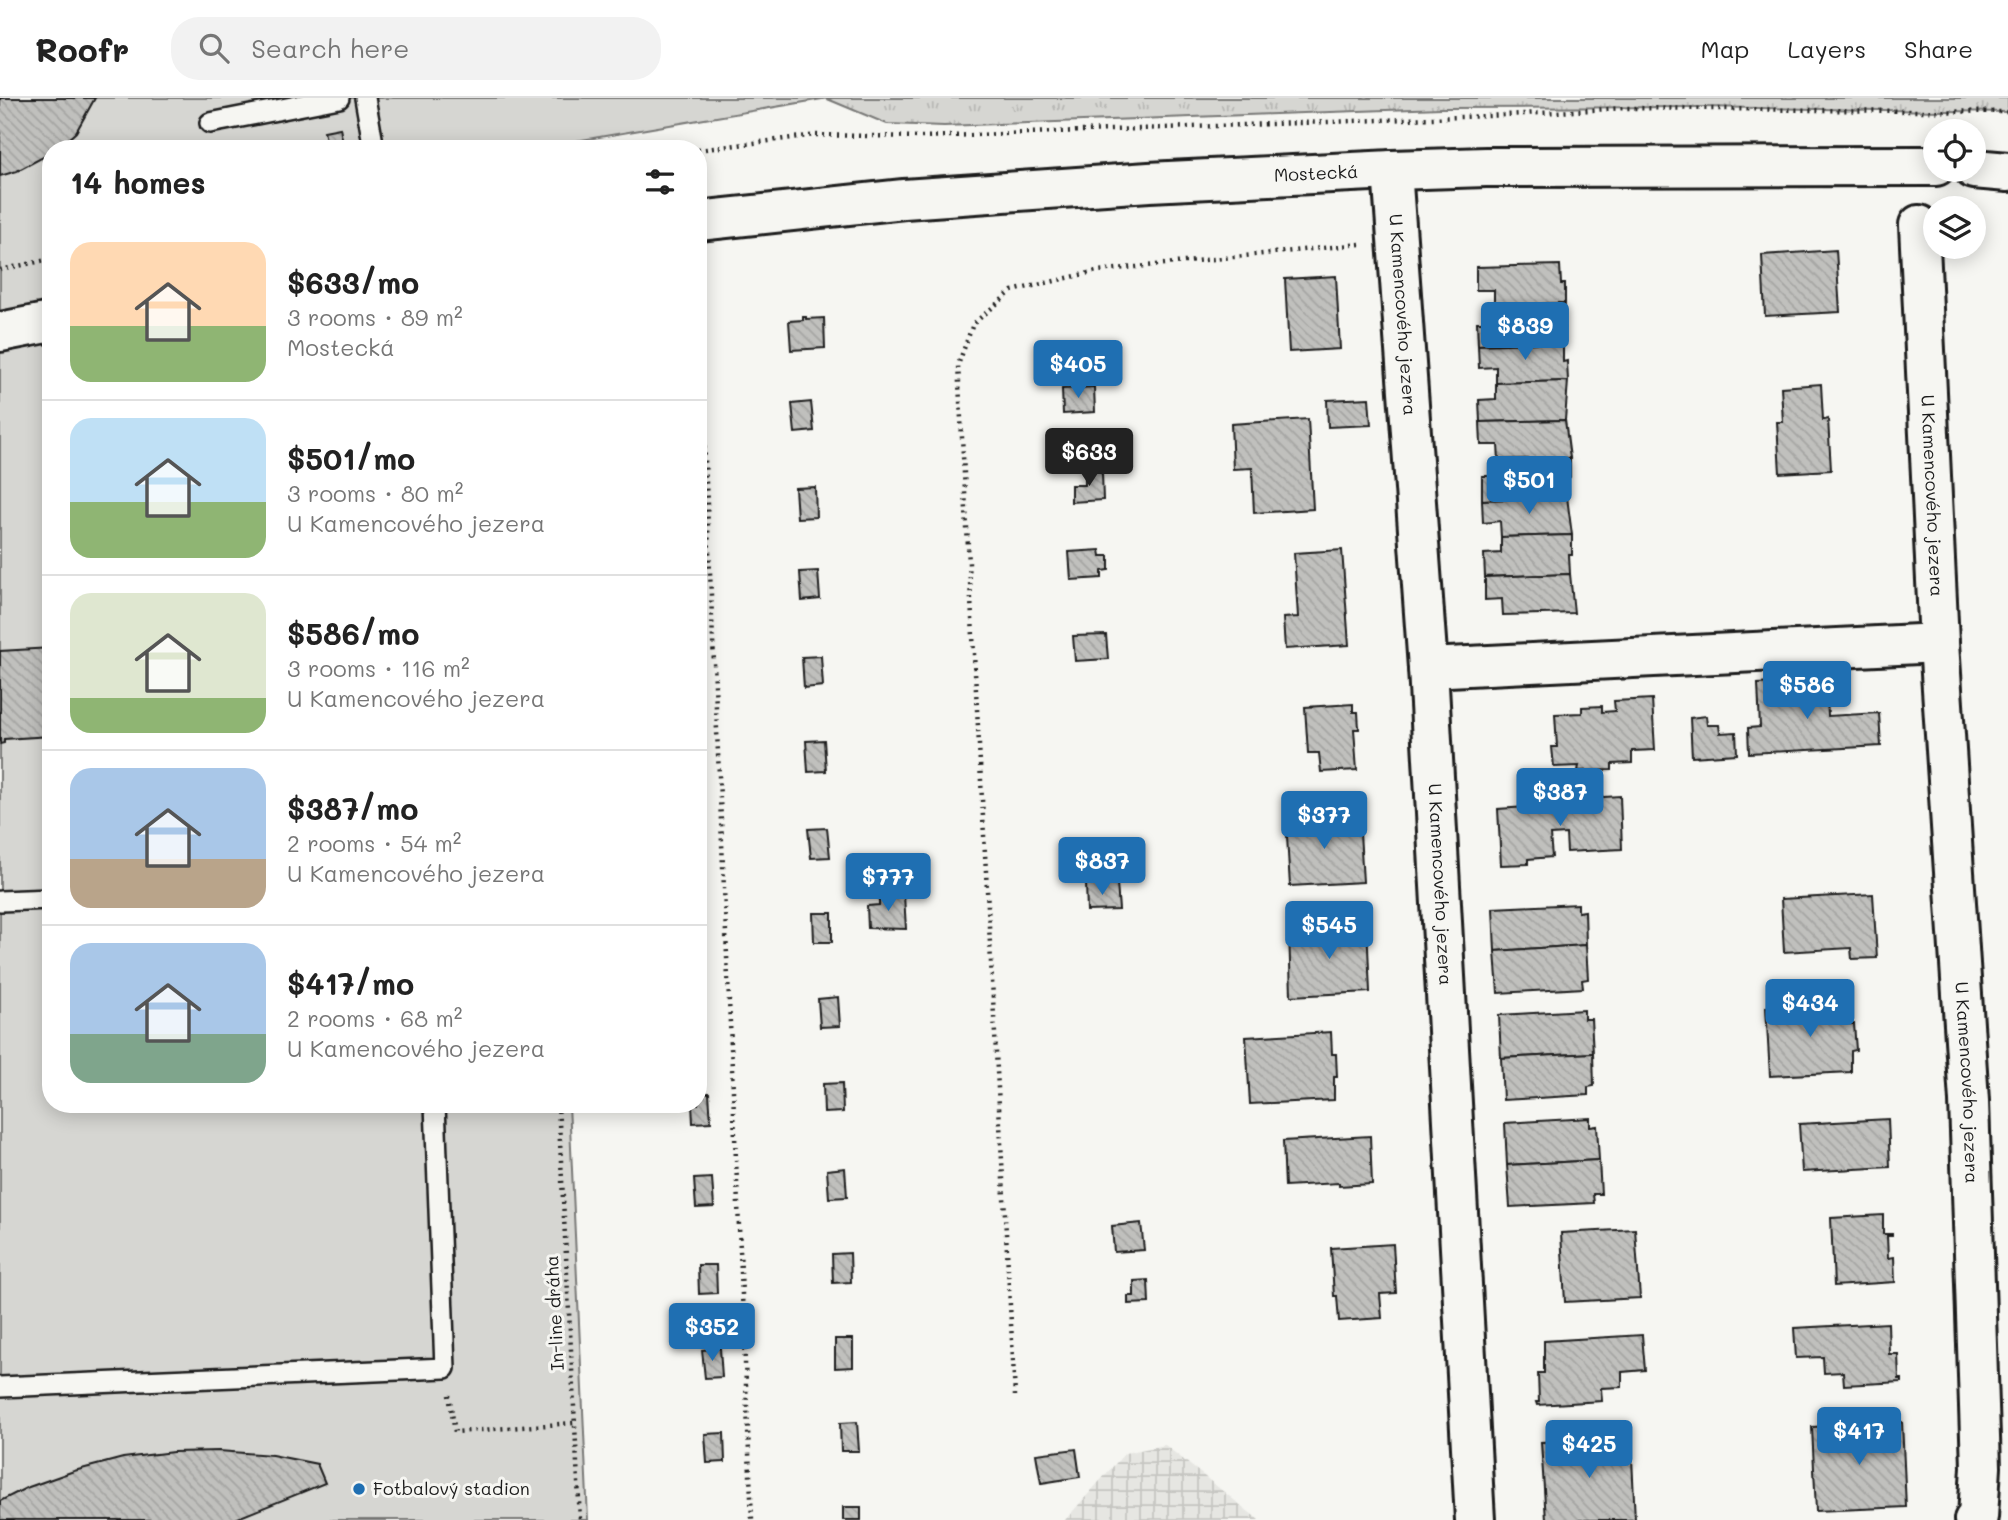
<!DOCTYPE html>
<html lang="en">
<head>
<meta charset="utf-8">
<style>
  :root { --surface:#fff; --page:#f2f2f2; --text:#222; --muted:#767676; --line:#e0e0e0; --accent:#1f6fb2 }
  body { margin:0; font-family:Mali,sans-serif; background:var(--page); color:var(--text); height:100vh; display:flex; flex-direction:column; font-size:26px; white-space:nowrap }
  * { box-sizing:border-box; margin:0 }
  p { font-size:23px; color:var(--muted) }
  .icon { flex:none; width:38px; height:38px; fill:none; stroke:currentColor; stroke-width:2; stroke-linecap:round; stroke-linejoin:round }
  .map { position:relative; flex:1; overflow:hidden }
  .sheet { position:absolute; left:42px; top:42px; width:665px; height:973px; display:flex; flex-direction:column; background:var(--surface); border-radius:28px; box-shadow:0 4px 18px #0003 }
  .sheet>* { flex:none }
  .controls { position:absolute; left:1923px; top:21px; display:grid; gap:14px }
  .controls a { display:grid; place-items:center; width:63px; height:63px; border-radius:50%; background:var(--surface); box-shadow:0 4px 18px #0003; font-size:35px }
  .price { position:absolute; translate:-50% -60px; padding:0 16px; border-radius:7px; background:var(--accent); color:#fff; font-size:23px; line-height:46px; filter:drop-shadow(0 2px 4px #0008) }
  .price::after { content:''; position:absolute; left:50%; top:42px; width:21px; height:16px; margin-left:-10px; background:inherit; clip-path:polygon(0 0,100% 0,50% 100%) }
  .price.active { background:#222; color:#fff }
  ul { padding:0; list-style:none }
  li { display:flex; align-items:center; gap:21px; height:175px; padding:0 28px }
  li+li { border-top:2px solid var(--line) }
  li span { display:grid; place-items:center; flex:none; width:196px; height:140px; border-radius:21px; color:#555 }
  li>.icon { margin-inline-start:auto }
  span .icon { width:84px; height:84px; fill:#fffc; stroke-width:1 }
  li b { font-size:30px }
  h2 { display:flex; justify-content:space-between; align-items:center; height:84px; padding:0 28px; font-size:30px }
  header { display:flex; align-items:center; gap:42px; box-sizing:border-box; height:98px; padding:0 35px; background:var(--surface); border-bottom:2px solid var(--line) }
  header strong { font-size:33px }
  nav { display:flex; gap:38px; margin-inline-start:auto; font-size:24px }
  .search { width:490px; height:63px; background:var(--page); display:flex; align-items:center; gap:18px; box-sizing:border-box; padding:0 24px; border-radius:28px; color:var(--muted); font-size:26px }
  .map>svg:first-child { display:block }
  .industrial { fill:url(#industrial-grid) }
  .park { fill:url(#park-tufts); stroke:#797977; stroke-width:2 }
  .pitch { fill:#d6d6d2; stroke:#797977; stroke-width:2 }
  .building { fill:url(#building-back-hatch); stroke:#1c1c1c; stroke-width:2 }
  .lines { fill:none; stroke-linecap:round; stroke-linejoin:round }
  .service-casing { stroke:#1c1c1c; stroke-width:24 }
  .minor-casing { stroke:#1c1c1c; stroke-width:44 }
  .tertiary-casing { stroke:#1c1c1c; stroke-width:44 }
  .path { stroke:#1c1c1c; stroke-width:4.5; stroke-dasharray:2 5; stroke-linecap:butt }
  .service { stroke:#f6f6f2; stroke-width:19 }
  .minor { stroke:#f6f6f2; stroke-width:38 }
  .tertiary { stroke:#f6f6f2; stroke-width:38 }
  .poi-dot { fill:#1f6fb2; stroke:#f6f6f2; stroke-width:2.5 }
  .labels { text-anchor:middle; stroke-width:6; stroke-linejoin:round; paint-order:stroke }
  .street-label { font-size:18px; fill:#1c1c1c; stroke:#f6f6f2 }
  .poi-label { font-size:18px; fill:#1c1c1c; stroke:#f6f6f2; text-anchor:start }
</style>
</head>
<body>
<header>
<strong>Roofr</strong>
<div class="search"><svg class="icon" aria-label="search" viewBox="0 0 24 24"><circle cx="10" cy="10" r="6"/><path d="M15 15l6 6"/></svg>Search here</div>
<nav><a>Map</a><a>Layers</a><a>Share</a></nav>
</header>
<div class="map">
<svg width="2008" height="1422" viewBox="0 0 2008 1422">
  <defs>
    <pattern id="industrial-grid" width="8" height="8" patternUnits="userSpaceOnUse" patternTransform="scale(1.75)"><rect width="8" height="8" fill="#e6e6e2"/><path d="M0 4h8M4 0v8" fill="none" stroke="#c5c5c1"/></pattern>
    <pattern id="park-tufts" width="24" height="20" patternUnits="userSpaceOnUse" patternTransform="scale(1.75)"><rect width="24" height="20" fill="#d6d6d2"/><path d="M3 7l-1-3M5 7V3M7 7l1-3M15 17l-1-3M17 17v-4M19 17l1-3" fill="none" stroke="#b7b7b4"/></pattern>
    <pattern id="building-back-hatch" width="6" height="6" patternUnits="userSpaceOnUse" patternTransform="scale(1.75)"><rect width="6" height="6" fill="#c0c0bd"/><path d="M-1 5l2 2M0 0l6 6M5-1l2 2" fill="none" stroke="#a4a4a2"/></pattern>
  </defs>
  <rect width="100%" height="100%" fill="#f6f6f2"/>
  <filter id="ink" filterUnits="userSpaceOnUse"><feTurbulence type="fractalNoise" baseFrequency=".0143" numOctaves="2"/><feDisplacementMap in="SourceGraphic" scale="14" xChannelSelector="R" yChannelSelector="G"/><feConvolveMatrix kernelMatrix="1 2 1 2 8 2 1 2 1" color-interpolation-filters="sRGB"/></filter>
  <g filter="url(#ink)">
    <path class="industrial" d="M 1165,1347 L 1259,1422 L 1065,1422 L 1125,1355 Z"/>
    <path class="park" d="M 825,0 L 2008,0 L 2008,14 L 1699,9 L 1441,10 L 944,28 L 887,26 Z"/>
    <path class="pitch" d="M 0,0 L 828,0 L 529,51 L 51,51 L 51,1006 L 569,1006 L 588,1422 L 0,1422 Z"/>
    <g class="building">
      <path d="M 0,0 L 95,0 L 76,34 L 57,51 L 51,51 L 51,55 L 17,73 L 0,78 Z"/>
      <path d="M 340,30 L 344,51 L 328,51 L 324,33 Z"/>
      <path d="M 1836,152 L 1840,214 L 1765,218 L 1762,157 Z"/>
      <path d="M 1560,167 L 1561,186 L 1565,186 L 1565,205 L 1494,208 L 1494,192 L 1476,192 L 1476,169 Z"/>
      <path d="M 1336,178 L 1340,251 L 1289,254 L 1285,181 Z"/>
      <path d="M 1565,205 L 1563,244 L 1478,247 L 1477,224 L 1494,224 L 1494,208 Z"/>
      <path d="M 803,219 L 806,219 L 806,221 L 824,220 L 825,250 L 791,252 L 789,223 L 803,222 Z"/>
      <path d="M 1563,244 L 1563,264 L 1567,263 L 1568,283 L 1496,285 L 1496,269 L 1479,270 L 1478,247 Z"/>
      <path d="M 1568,283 L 1565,322 L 1480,324 L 1479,302 L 1496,301 L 1496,285 Z"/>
      <path d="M 1821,286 L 1823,322 L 1828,321 L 1831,372 L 1780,375 L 1777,324 L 1783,324 L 1781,289 Z"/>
      <path d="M 1094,289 L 1095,314 L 1063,316 L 1062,291 Z"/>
      <path d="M 1369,300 L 1371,327 L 1328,329 L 1327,302 Z"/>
      <path d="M 811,304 L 814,333 L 795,335 L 792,306 Z"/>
      <path d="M 1308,321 L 1313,411 L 1254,415 L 1252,370 L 1233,371 L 1231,326 Z"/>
      <path d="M 1565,322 L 1570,360 L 1499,362 L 1498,347 L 1481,347 L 1480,324 Z"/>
      <path d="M 1570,360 L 1570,379 L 1566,380 L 1567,399 L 1482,402 L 1482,378 L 1499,378 L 1499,362 Z"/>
      <path d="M 1088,372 L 1099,372 L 1102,375 L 1103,402 L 1071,404 L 1071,387 L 1085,387 L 1085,375 Z"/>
      <path d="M 815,389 L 816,419 L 797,420 L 795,390 Z"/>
      <path d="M 1567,399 L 1572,437 L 1501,439 L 1500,423 L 1483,425 L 1482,402 Z"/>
      <path d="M 1572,437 L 1572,457 L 1569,457 L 1570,476 L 1485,479 L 1484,456 L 1501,455 L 1501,439 Z"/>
      <path d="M 1100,452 L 1101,458 L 1109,458 L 1109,472 L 1102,473 L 1102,480 L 1071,482 L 1069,454 Z"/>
      <path d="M 1342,452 L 1349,547 L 1285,551 L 1283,520 L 1298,519 L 1294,455 Z"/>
      <path d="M 818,473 L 820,501 L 802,503 L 800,474 Z"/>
      <path d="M 1570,476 L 1574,515 L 1503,517 L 1502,501 L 1485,502 L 1485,479 Z"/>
      <path d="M 1106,537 L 1108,561 L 1075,563 L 1073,538 Z"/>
      <path d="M 51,550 L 51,638 L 4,641 L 4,645 L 0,646 L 0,553 Z"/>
      <path d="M 821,558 L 823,588 L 804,590 L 802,559 Z"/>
      <path d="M 1794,578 L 1804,578 L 1810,583 L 1826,582 L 1828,618 L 1879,615 L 1881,648 L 1749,655 L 1748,630 L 1760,629 L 1758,586 L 1788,584 Z"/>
      <path d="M 1652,601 L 1655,652 L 1632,653 L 1632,665 L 1612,666 L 1612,672 L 1578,673 L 1579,668 L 1554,669 L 1552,649 L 1557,649 L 1555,616 L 1582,615 L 1582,609 L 1602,608 L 1602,614 L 1615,613 L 1614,603 Z"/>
      <path d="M 1353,606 L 1353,614 L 1358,614 L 1359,631 L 1354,631 L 1357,672 L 1321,674 L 1319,655 L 1308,655 L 1305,609 Z"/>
      <path d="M 1706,618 L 1707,627 L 1719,627 L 1720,635 L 1736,634 L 1737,656 L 1692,659 L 1690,620 Z"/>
      <path d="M 824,642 L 826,673 L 808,674 L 806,643 Z"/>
      <path d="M 1620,698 L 1622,751 L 1567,754 L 1566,736 L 1550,737 L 1552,759 L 1528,761 L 1528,766 L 1501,767 L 1498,711 L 1526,709 L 1527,716 L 1538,715 L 1536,703 Z"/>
      <path d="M 1359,718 L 1363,784 L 1290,788 L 1286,722 Z"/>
      <path d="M 827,730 L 830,759 L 811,760 L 808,731 Z"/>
      <path d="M 1117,785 L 1119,812 L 1087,813 L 1086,786 Z"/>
      <path d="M 1873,796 L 1877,860 L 1852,861 L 1851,850 L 1784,854 L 1781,801 Z"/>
      <path d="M 879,797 L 904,797 L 906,831 L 868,830 L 867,808 L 879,807 Z"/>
      <path d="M 1578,806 L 1578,814 L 1585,813 L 1586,847 L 1495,853 L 1493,810 Z"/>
      <path d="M 813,815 L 832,815 L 832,844 L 814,844 Z"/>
      <path d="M 1367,827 L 1370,894 L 1291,898 L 1289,831 Z"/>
      <path d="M 1586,847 L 1588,881 L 1582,882 L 1583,890 L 1498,895 L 1495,853 Z"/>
      <path d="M 838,899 L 840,928 L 820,929 L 818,901 Z"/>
      <path d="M 1848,904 L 1849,926 L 1854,926 L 1856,952 L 1851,953 L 1851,974 L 1770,978 L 1766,909 Z"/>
      <path d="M 1584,912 L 1584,921 L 1591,921 L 1593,955 L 1501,960 L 1499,917 Z"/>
      <path d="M 1331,934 L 1332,956 L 1336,956 L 1337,979 L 1334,979 L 1334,1002 L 1250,1006 L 1246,939 Z"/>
      <path d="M 1593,955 L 1594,988 L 1588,989 L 1588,997 L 1503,1002 L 1501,960 Z"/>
      <path d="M 842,985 L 843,1014 L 824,1015 L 823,986 Z"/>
      <path d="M 698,995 L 709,995 L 711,1024 L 693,1025 L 692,1006 L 698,1006 Z"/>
      <path d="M 1590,1020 L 1590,1029 L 1597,1028 L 1599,1062 L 1507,1067 L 1505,1025 Z"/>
      <path d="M 1888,1021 L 1890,1069 L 1802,1074 L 1799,1026 Z"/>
      <path d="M 1370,1038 L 1372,1086 L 1339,1088 L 1339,1085 L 1285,1088 L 1283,1043 Z"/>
      <path d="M 1599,1062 L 1601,1096 L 1593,1096 L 1594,1105 L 1510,1109 L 1507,1067 Z"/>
      <path d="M 845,1070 L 847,1099 L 829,1100 L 827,1072 Z"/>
      <path d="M 712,1080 L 714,1109 L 696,1110 L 694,1081 Z"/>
      <path d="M 1883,1117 L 1883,1136 L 1892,1136 L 1892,1138 L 1887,1138 L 1888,1160 L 1894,1159 L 1895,1184 L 1834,1188 L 1831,1120 Z"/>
      <path d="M 1141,1125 L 1144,1152 L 1114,1154 L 1112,1128 Z"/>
      <path d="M 1635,1131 L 1640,1200 L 1565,1204 L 1561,1135 Z"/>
      <path d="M 1393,1146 L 1396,1195 L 1380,1196 L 1382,1220 L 1339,1223 L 1337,1198 L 1334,1198 L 1331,1150 Z"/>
      <path d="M 850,1155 L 851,1184 L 833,1185 L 832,1156 Z"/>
      <path d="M 698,1167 L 716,1167 L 717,1195 L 699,1196 Z"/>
      <path d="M 1148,1182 L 1149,1205 L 1128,1206 L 1128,1198 L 1134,1198 L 1134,1183 Z"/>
      <path d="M 1888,1225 L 1889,1256 L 1898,1256 L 1899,1281 L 1902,1281 L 1902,1284 L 1844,1287 L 1843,1274 L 1824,1275 L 1823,1259 L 1796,1260 L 1794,1230 Z"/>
      <path d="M 1642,1237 L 1645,1272 L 1622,1274 L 1622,1289 L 1601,1290 L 1602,1303 L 1537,1307 L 1536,1304 L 1539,1304 L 1538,1275 L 1544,1275 L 1544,1243 Z"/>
      <path d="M 835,1241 L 853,1241 L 853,1269 L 835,1270 Z"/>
      <path d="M 720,1250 L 722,1279 L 705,1280 L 702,1252 Z"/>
      <path d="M 857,1324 L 859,1353 L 841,1353 L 840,1325 Z"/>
      <path d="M 1902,1324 L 1906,1409 L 1816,1413 L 1812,1329 Z"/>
      <path d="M 724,1335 L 725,1364 L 707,1365 L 705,1336 Z"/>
      <path d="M 1631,1339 L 1635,1422 L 1546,1422 L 1541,1344 Z"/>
      <path d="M 1076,1351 L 1080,1379 L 1041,1385 L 1036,1356 Z"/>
      <path d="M 219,1353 L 272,1357 L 317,1366 L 325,1385 L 233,1422 L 0,1422 L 0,1403 L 26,1390 L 74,1373 L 123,1360 L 173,1354 Z"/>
      <rect x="843" y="1409" width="18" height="13"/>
    </g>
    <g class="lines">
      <defs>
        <g id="service">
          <path d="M 365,0 L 374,51"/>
          <path d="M 210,25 L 339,0"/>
          <path d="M 0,803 L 51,801"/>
          <path d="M 0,1289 L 445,1270 L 435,1006"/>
        </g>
        <g id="minor">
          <path id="s1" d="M 1392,72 L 1428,570 L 1475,1422"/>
          <path id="s2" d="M 1919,127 L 1939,545 L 1969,1003 L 1981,1369 L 1978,1419 L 1974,1422"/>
          <path d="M 1428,570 L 1939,545"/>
        </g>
        <g id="tertiary">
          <path d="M 1974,71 L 2008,74"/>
          <path id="s3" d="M 698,123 L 904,101 L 1149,84 L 1392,72 L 1486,69 L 1936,68"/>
          <path d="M 0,234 L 51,224"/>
        </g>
      </defs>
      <use href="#service" class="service-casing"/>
      <use href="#minor" class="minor-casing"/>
      <use href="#tertiary" class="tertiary-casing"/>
      <g class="path">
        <path d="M 698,52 L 816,37 L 921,39 L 1488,18 L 1626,10 L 2008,14"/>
        <path d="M 0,172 L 51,161"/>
        <path d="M 698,265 L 702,294 L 752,1422"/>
        <path d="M 558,1006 L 580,1422"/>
        <path d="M 449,1297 L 455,1334 L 574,1325"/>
        <path d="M 1015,1298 L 958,267 L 973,226 L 1012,193 L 1097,173 L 1361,146"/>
      </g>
      <use href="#service" class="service"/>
      <use href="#minor" class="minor"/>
      <use href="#tertiary" class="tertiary"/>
    </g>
  </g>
  <circle class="poi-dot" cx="359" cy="1391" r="7"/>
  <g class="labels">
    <g class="street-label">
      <text dy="6" stroke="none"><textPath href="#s3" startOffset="620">Mostecká</textPath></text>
      <text dy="6" stroke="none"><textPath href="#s1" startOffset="145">U Kamencového jezera</textPath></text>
      <text dy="6" stroke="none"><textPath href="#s2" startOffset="271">U Kamencového jezera</textPath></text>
      <text dy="6" stroke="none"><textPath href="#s1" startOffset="716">U Kamencového jezera</textPath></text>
      <text dy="6" stroke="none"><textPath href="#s2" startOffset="859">U Kamencového jezera</textPath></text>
      <text transform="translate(555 1215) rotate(-93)" y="6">In-line dráha</text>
    </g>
    <g class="poi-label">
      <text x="373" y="1397">Fotbalový stadion</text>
    </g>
  </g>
</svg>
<div class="controls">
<a><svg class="icon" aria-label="locate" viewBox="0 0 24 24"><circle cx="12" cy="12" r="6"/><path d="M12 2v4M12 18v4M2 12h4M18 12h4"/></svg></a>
<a><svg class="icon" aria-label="layers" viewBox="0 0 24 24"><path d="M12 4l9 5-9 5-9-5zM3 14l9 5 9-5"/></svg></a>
</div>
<b class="price" style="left:1525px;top:264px">$839</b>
<b class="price" style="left:1078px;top:302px">$405</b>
<b class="price active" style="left:1089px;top:390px">$633</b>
<b class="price" style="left:1529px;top:418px">$501</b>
<b class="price" style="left:1807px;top:623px">$586</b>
<b class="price" style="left:1560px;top:730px">$387</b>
<b class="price" style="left:1324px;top:753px">$377</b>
<b class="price" style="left:1102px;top:799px">$837</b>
<b class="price" style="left:888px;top:815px">$777</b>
<b class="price" style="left:1329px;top:863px">$545</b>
<b class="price" style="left:1810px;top:941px">$434</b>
<b class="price" style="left:712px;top:1265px">$352</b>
<b class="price" style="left:1859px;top:1369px">$417</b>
<b class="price" style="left:1589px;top:1382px">$425</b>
<section class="sheet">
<h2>14 homes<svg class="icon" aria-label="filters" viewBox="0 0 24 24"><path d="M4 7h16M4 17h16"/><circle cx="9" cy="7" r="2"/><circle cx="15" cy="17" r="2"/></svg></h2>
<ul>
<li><span style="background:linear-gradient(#ffd9b3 60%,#8fb573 0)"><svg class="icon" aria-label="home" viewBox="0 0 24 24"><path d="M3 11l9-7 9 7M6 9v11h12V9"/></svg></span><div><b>$633/mo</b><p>3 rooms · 89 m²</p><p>Mostecká</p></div></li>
<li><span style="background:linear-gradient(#bfe0f5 60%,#8fb573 0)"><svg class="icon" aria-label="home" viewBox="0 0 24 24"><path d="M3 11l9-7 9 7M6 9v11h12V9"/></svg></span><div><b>$501/mo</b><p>3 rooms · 80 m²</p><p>U Kamencového jezera</p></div></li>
<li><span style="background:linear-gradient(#dfe7d0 75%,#8fb573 0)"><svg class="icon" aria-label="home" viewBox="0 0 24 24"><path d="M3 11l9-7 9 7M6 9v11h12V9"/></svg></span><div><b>$586/mo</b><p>3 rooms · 116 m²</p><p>U Kamencového jezera</p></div></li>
<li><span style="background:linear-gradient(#a9c7e8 65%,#b9a48a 0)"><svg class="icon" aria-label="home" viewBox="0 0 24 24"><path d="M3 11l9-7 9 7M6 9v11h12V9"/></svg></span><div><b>$387/mo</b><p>2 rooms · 54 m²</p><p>U Kamencového jezera</p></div></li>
<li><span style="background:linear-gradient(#a9c7e8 65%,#7fa58c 0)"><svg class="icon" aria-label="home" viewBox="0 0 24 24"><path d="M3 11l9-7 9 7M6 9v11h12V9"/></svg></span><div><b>$417/mo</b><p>2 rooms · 68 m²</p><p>U Kamencového jezera</p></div></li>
</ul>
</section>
</div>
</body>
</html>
